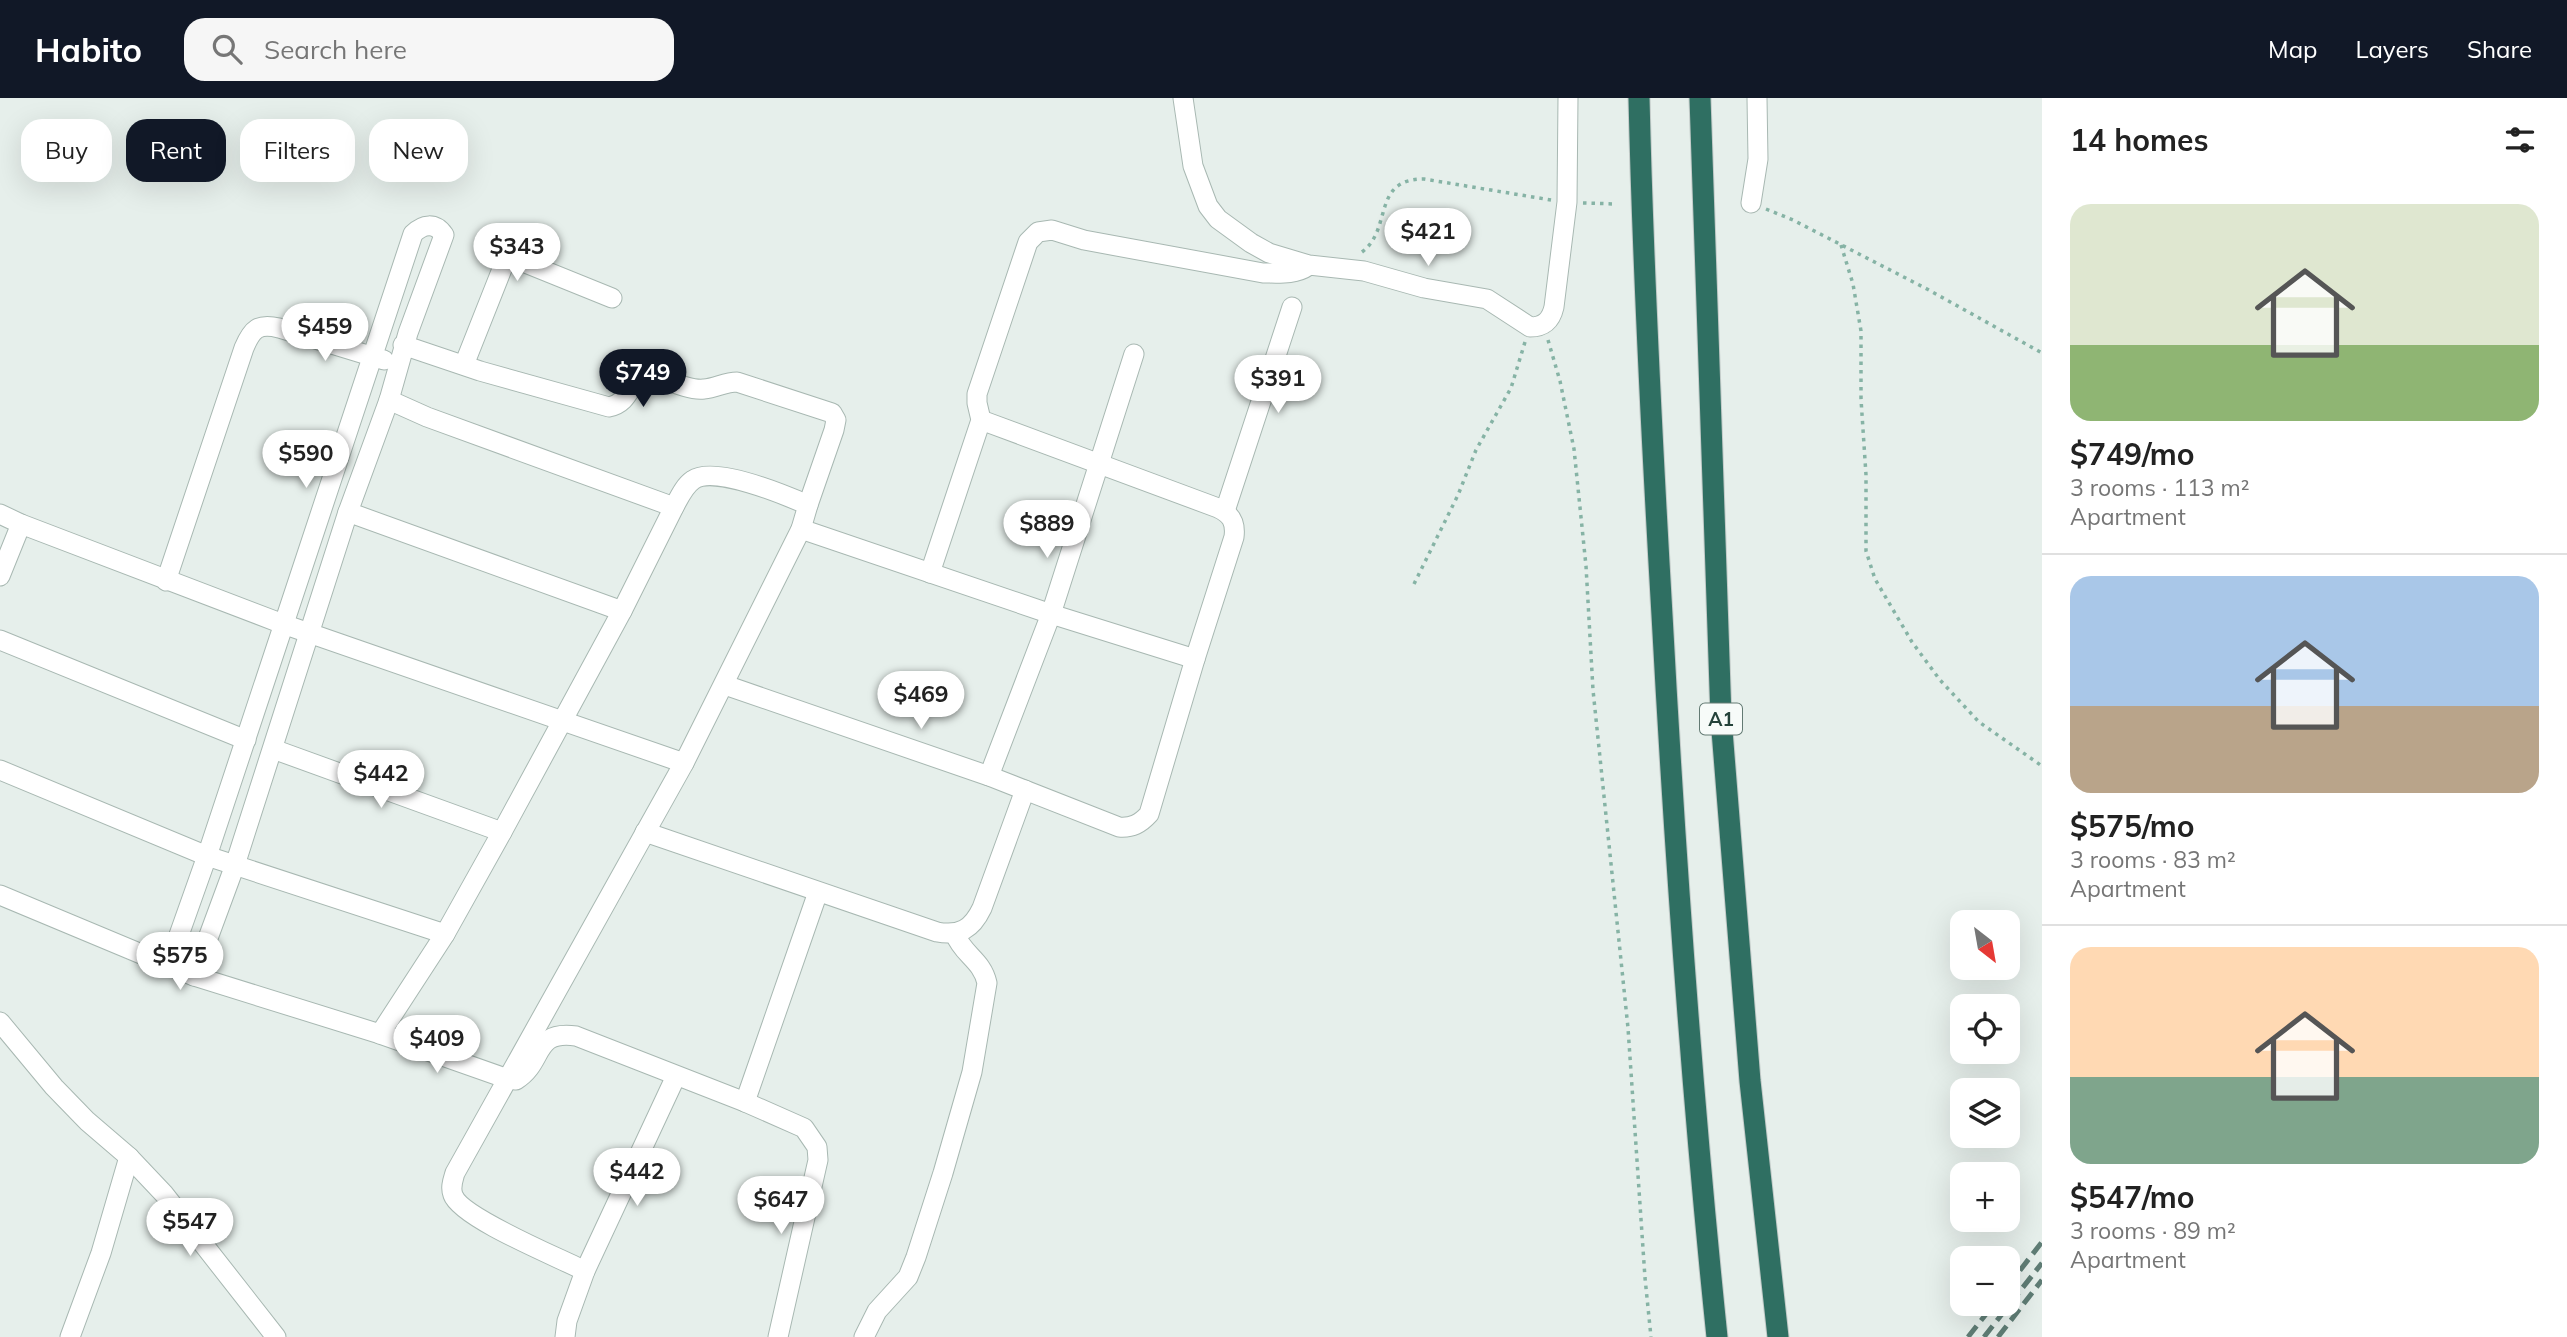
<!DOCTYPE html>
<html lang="en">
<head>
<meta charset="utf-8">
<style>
  :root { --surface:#fff; --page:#f6f6f6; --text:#222; --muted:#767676; --line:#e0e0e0; --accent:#111827 }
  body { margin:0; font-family:Mulish,sans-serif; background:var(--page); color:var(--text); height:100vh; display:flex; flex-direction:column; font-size:26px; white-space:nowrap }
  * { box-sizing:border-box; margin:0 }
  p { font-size:23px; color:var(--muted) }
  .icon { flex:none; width:38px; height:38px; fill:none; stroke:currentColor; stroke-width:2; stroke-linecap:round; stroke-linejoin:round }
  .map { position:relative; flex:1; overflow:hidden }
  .sheet { display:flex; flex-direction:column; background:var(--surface); width:525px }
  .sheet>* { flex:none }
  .guide { position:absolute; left:21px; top:21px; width:665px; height:63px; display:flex; gap:14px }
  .needle { width:46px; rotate:149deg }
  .tools { position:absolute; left:1950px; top:812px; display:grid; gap:14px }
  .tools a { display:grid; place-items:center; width:70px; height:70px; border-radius:14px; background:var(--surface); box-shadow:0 7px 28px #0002; font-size:35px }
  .price { position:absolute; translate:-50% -60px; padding:0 16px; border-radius:24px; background:#fff; color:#222; font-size:23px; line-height:46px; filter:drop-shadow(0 2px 4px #0008) }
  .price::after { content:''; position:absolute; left:50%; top:42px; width:21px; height:16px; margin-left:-10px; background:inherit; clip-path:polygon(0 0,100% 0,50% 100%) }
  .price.on { background:var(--accent); color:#fff }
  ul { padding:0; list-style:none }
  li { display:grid; align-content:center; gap:14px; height:371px; padding:0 28px }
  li+li { border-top:2px solid var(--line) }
  li span { display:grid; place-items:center; height:217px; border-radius:21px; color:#555 }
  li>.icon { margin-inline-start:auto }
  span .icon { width:126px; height:126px; fill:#fffc; stroke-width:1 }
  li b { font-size:30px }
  h2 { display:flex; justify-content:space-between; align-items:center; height:84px; padding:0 28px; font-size:30px }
  .chip { padding:0 24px; border-radius:21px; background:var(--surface); box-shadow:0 7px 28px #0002; font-size:24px; line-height:63px }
  .chip.on { background:var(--accent); color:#fff }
  header { display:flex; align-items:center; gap:42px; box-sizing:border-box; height:98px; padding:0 35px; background:var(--accent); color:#fff }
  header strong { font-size:33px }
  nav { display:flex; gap:38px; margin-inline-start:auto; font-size:24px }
  .search { width:490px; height:63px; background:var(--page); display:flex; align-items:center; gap:18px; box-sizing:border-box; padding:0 24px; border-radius:21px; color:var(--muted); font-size:26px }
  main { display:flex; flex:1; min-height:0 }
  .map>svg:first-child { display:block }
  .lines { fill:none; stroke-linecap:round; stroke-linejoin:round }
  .minor-casing { stroke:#a8b8b2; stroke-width:21 }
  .highway-casing { stroke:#c2cac8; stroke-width:23 }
  .path { stroke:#86b3a5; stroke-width:3.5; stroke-dasharray:3.5 5; stroke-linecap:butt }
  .minor { stroke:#fff; stroke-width:19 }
  .highway { stroke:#2f6f62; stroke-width:21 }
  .rail { stroke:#5f7d75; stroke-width:5; stroke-dasharray:14 7; stroke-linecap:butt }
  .labels { text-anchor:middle; stroke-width:5; stroke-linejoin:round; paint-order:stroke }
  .shield { fill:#f7fbf9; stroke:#637a73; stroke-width:2 }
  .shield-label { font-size:19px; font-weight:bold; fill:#24423a }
</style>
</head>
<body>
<header>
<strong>Habito</strong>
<div class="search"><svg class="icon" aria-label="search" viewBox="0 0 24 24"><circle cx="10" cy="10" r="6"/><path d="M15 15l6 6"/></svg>Search here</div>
<nav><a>Map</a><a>Layers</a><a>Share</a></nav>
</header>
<main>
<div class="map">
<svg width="2042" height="1239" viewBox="0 0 2042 1239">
  <rect width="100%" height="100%" fill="#e6efeb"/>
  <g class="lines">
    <defs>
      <g id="minor">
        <path d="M 1183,0 L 1193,68 L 1208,108 L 1218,121 L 1251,145 L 1269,155 L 1309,167 L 1364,173 L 1424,190 L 1487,201 L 1530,229 C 1544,229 1551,222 1554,209 L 1567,104 L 1568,0"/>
        <path d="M 1751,105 L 1758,61 L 1757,0"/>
        <path d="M 403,247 L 480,273 L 609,309 C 634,304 628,277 650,276 C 666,281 688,293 704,291 C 716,290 725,284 737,284 L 832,315 L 836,322 L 834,332 L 808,407"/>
        <path d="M 464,267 L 506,161 L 509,160 L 518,162 L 612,200"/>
        <path d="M 389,302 L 427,319 L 674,409"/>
        <path d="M 1225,413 L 1292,209"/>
        <path d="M 348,414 L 622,513"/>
        <path d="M 0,416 L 21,426 L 283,526 L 684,665"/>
        <path d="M 801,431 L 1051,516 L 1195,561"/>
        <path d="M 930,475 L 981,322 L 977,305 L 977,296 L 1028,144 L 1038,134 L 1052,132 L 1084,142 L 1263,175 C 1278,175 1295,177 1308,168"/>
        <path d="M 0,478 L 21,426"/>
        <path d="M 166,483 L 244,250 C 252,231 258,225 279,230 L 384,262"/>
        <path d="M 0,542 L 246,642"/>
        <path d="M 725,587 L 989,678 L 1119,729 C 1132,730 1140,726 1149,716 L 1195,561 L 1234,439 C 1236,424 1231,416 1218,410 L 981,322"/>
        <path d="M 273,651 L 502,734"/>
        <path d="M 0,672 L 207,758 L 445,836"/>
        <path d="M 989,678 L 1051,516 L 1134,256"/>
        <path d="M 645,734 L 937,834 C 960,838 972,831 982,810 L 1025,692"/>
        <path d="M 0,797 L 194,878 L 380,936 L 508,981 L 516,982 C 545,964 532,932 576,938 L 745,1004 L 804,1030 L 817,1049 L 818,1062 L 778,1239"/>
        <path d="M 168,868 L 207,758 L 413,136 C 423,126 435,124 444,137 L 408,235 L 389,302 L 348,414 L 235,767 L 194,878"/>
        <path d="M 0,924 L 54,989 L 87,1023 L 129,1059 L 101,1155 L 70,1239"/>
        <path d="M 380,936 L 445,836 L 502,734 L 622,513 L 674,409 C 679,400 684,388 693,382 C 714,367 785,397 808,407 L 801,431 L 684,665 L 455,1075 C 453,1082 450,1089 453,1097 C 461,1120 560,1160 585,1173"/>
        <path d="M 745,1004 L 818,794"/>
        <path d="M 129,1059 L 164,1096 L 276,1239"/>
        <path d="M 565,1239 L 567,1223 L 585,1173 L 676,978"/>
        <path d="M 864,1239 L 877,1213 L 908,1179 L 916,1159 L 943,1075 L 972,974 L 987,885 C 982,862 963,857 955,836"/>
      </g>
      <g id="highway">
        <path d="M 1639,0 C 1643,173 1652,345 1662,517 C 1675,758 1692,999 1717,1239"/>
        <path d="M 1700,0 L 1721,620 L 1750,983 L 1778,1239"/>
      </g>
    </defs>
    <use href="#minor" class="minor-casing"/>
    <use href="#highway" class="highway-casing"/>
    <g class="path">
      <path d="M 1583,105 L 1616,106"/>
      <path d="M 1766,111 L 1793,122 L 1927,191 L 2042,255"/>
      <path d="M 1841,147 L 1853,186 L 1861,233 L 1861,301 L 1866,377 L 1866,453 L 1875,481 L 1912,544 L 1940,582 L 1979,624 L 2042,668"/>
      <path d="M 1362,154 C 1393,131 1371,81 1424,81 L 1551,102"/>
      <path d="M 1548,242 L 1560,283 L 1574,351 L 1586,468 L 1593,592 L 1628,930 L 1645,1180 L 1651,1239"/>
      <path d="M 1414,486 L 1458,397 L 1476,352 L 1511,290 L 1525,244"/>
    </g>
    <use href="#minor" class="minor"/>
    <use href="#highway" class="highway"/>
    <g class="rail">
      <path d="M 2007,1189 L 2042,1144"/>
      <path d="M 1968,1239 L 1994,1206"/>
      <path d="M 1984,1239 L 2042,1165"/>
      <path d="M 1998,1239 L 2042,1182"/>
    </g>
  </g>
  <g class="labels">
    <rect class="shield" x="1700" y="605.5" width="42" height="31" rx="5"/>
    <g class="shield-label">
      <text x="1721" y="628">A1</text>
    </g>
  </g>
</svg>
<div class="tools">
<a><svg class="needle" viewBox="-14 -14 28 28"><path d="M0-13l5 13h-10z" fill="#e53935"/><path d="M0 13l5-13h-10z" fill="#767676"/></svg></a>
<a><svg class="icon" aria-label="locate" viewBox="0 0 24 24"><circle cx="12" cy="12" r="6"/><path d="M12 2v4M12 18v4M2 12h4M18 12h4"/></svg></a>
<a><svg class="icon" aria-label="layers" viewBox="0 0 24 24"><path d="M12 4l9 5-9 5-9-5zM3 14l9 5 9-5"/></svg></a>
<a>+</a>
<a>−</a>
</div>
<b class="price" style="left:1428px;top:170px">$421</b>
<b class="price" style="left:517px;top:185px">$343</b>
<b class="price" style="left:325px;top:265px">$459</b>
<b class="price on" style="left:643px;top:311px">$749</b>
<b class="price" style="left:1278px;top:317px">$391</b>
<b class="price" style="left:306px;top:392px">$590</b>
<b class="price" style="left:1047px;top:462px">$889</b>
<b class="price" style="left:921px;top:633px">$469</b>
<b class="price" style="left:381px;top:712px">$442</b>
<b class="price" style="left:180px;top:894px">$575</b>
<b class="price" style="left:437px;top:977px">$409</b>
<b class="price" style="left:637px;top:1110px">$442</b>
<b class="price" style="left:781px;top:1138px">$647</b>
<b class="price" style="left:190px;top:1160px">$547</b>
<div class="guide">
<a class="chip">Buy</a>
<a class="chip on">Rent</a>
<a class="chip">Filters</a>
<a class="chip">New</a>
</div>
</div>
<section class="sheet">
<h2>14 homes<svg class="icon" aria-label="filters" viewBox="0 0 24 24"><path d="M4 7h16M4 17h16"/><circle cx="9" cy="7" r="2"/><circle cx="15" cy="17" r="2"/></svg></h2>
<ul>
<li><span style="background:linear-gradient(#dfe7d0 65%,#8fb573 0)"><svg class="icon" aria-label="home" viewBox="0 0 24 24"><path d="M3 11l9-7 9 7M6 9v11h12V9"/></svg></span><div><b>$749/mo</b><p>3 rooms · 113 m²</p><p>Apartment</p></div></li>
<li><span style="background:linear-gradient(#a9c7e8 60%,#b9a48a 0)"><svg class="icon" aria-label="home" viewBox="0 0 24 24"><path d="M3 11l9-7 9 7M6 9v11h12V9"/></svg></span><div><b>$575/mo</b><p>3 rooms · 83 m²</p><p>Apartment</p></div></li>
<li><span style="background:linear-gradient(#ffd9b3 60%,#7fa58c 0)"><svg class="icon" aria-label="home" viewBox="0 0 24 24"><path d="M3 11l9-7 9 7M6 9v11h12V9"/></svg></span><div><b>$547/mo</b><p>3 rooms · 89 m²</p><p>Apartment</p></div></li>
</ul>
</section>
</main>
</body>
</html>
